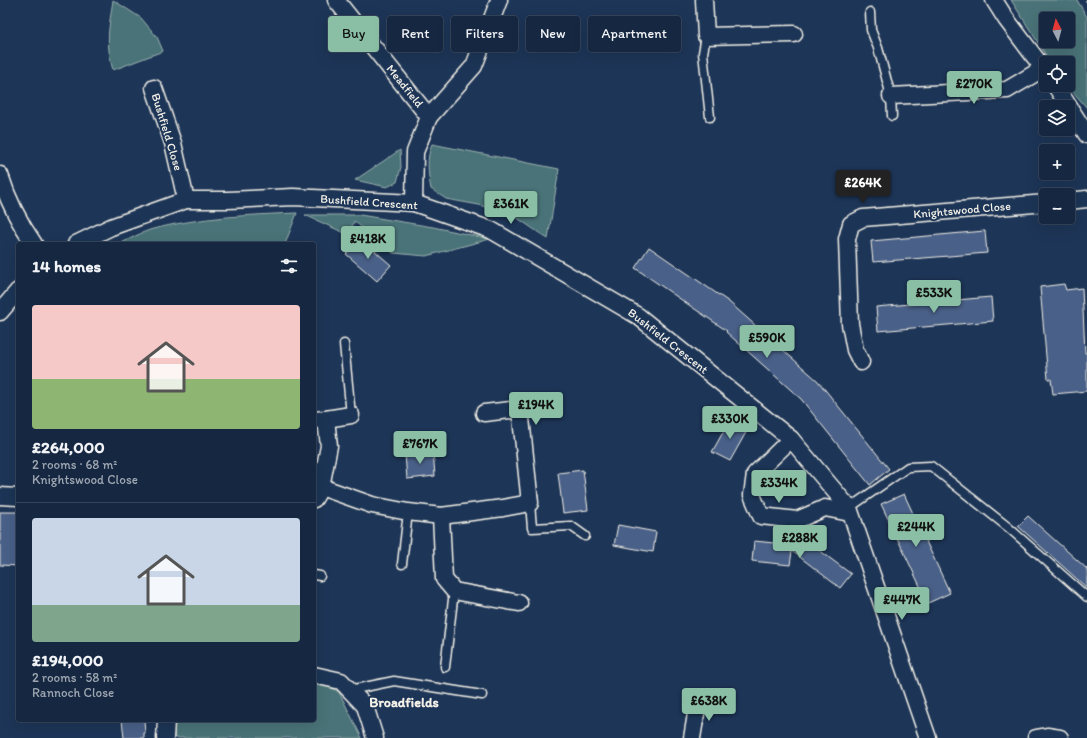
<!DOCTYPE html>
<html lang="en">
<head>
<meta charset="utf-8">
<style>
  :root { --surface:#162841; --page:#1f3048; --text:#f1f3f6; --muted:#9ea6b1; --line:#35445a; --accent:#8abfa5 }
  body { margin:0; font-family:Itim,sans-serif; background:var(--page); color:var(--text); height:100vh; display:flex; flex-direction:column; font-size:15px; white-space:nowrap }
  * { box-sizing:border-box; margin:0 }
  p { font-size:13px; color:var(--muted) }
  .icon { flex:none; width:22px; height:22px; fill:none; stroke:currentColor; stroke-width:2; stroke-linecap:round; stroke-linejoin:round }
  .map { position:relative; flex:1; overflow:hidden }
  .sheet { position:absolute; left:16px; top:242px; width:300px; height:480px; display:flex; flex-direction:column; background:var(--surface); border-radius:4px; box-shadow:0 4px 16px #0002,0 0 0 1px var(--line) }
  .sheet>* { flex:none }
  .banner { position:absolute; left:328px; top:16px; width:380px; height:36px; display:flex; gap:8px }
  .needle { width:26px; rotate:354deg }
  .tools { position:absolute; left:1039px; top:12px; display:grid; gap:8px }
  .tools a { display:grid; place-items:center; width:36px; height:36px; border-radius:4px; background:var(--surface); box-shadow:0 4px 16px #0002,0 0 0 1px var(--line); font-size:20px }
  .price { position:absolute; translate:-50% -34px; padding:0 9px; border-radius:4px; background:var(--accent); color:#111; font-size:13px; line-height:26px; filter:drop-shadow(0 1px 2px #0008) }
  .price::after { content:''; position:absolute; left:50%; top:24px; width:12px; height:9px; margin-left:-6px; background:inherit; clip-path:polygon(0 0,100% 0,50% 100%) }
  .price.on { background:#222; color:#fff }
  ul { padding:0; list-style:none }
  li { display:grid; align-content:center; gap:8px; height:212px; padding:0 16px }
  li+li { border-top:1px solid var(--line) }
  li span { display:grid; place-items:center; height:124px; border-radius:4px; color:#555 }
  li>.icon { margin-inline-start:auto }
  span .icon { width:72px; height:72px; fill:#fffc; stroke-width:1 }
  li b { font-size:17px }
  h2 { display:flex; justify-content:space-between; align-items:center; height:48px; padding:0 16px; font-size:17px }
  .tag { padding:0 14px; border-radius:4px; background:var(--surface); box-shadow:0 4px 16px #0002,0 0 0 1px var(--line); font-size:14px; line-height:36px }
  .tag.on { background:var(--accent); color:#111 }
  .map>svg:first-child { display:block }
  .green { fill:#497378; stroke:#9eb2b0; fill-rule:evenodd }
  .building { fill:#4a6188; stroke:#f4f1e8 }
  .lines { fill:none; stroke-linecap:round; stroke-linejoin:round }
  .lane-casing { stroke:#f4f1e8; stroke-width:11 }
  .street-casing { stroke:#f4f1e8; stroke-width:19 }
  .lane { stroke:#1d3557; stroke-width:8 }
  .street { stroke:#1d3557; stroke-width:16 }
  .rail { stroke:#f4f1e8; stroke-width:3; stroke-dasharray:6 3; stroke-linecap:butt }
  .labels { text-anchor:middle; stroke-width:4; stroke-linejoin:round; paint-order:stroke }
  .street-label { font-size:12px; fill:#f4f1e8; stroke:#1d3557 }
  .quarter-label { font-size:14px; font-weight:bold; fill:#f4f1e8; stroke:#1d3557 }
</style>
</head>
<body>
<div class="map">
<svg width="1087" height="738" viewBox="0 0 1087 738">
  <rect width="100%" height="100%" fill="#1d3557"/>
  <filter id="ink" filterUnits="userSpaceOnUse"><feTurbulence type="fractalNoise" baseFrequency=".025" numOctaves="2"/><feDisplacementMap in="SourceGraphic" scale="8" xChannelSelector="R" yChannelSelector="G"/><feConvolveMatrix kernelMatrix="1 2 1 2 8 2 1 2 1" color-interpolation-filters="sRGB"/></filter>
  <g filter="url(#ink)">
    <g class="green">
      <path d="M 113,0 L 141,18 L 157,37 L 163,51 L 113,70 C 105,42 109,28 113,0 Z"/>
      <path d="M 1011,0 L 1077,0 L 1087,17 L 1087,108 L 1067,85 L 1068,63 L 1051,63 ZM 1046,19 L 1068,19 L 1068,41 L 1046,41 Z"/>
      <path d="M 432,144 L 559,169 L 548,239 L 513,215 L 479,205 L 446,199 L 431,189 C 428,174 426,158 432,144 Z"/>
      <path d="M 400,150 L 401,167 L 397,182 L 387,187 L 355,180 Z"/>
      <path d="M 297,213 L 285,244 L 119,244 C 130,239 142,232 153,229 C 200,217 249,215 297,213 Z"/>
      <path d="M 305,215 L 360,215 L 433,227 L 490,239 L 426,256 L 393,253 L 354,221 L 349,235 Z"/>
      <path d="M 314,680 L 318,681 L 339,692 L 362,738 L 174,738 L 175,720 L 314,720 Z"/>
    </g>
    <g class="building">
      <path d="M 985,231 L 987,253 L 873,262 L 871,241 Z"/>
      <path d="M 360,238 L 391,265 L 377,281 L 346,254 Z"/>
      <path d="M 649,247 L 729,302 L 818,381 L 889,469 L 870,485 L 801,399 L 726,332 L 727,331 L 635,268 Z"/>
      <path d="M 1064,284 L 1066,290 L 1082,288 L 1085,353 L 1087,353 L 1087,391 L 1053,394 L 1051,379 L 1048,379 L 1040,287 Z"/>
      <path d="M 991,297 L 993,321 L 878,331 L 876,307 Z"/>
      <path d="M 731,418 L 749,427 L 730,461 L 712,452 Z"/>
      <path d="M 433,451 L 435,476 L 407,479 L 405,454 Z"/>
      <path d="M 583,470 L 588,510 L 563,513 L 558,473 Z"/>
      <path d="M 904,494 L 950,593 L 928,603 L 881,504 Z"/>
      <path d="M 0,512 L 18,512 L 18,566 L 0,565 Z"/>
      <path d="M 1028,516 L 1087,569 L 1087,588 L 1018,526 Z"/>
      <path d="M 618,525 L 656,532 L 653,552 L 614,545 Z"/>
      <path d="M 754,541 L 815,547 L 851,574 L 840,588 L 792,551 L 790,565 L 752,561 Z"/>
      <path d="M 122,720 L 144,720 L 145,733 L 144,733 L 144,738 L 124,738 Z"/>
    </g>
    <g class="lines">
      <defs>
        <g id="lane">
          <path d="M 870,12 L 871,30 L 878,48 L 891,96 L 892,116"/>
          <path d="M 706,36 L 703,53 L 710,117"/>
          <path d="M 344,344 L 351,415"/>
          <path d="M 530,503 L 532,528 L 571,526 L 585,536"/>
          <path d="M 849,508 L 908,467 L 931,466 L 1009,528 L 1087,597"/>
          <path d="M 402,564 L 408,512"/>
          <path d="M 314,575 L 320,576"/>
          <path d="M 445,667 L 454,591"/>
          <path d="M 350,690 L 394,681 L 482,695"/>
        </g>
        <g id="street">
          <path d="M 336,0 L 429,117"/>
          <path d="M 704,0 L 706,36 L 794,34"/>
          <path d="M 994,0 L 1006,19 L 1046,72"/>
          <path d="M 1055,85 L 1087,135"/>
          <path d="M 154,88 L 173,143 L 186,200"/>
          <path d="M 891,96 L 1007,90 L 1044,68"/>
          <path d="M 0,175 C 8,201 18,221 34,244"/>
          <path d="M 1068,201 L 1087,199"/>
          <path d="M 414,203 L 415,152 L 429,117 L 474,66 L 499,0"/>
          <path d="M 76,244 L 111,227 L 186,200 L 228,200 L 293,197 L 414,203 L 491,230 L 638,316 L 791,439 L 849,508 L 928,738"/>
          <path d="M 0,312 L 18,291"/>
          <path d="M 861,362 L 855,350 L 850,324 L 847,239 L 851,224 L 863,218 L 1046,203"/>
          <path d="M 326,419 L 351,415"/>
          <path d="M 314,420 L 326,419 L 329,446 L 321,487 L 314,499"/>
          <path d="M 791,439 L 755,474 L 752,495 L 761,516 L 797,520 L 825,508 L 850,513"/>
          <path d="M 321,487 L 372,505 L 408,512 L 441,516 L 503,508 L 530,503 L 520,409 L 484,413"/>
          <path d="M 0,496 L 18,497"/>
          <path d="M 441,516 L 444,579 L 454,591 L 519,603"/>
          <path d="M 314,675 L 341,681 L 365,706 L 375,738"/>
          <path d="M 165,738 L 166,720"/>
          <path d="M 692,738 L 698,702"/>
          <path d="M 1036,738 L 1047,736 L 1060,738"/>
        </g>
      </defs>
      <use href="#lane" class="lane-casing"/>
      <use href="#street" class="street-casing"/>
      <use href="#lane" class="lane"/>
      <use href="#street" class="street"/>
      <path class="rail" d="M 1086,0 L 1087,1"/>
    </g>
  </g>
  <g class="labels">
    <g class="street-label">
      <text transform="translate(405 86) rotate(51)" y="4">Meadfield</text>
      <text transform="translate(167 132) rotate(73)" y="4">Bushfield Close</text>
      <text transform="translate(369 202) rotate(4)" y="4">Bushfield Crescent</text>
      <text transform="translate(962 210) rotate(-5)" y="4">Knightswood Close</text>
      <text transform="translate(668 341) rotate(38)" y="4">Bushfield Crescent</text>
    </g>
    <g class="quarter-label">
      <text x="404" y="707">Broadfields</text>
    </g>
  </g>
</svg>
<div class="tools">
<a><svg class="needle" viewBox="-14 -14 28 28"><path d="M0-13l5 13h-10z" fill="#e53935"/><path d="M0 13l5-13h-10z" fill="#9ea6b1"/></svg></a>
<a><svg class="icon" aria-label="locate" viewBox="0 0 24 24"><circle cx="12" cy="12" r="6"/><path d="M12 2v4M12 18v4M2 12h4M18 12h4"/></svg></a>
<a><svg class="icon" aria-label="layers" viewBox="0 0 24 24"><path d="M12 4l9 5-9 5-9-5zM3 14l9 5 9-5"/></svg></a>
<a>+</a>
<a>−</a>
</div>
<b class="price" style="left:974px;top:105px">£270K</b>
<b class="price on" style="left:863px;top:204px">£264K</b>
<b class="price" style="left:511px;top:225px">£361K</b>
<b class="price" style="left:368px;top:260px">£418K</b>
<b class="price" style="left:934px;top:314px">£533K</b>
<b class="price" style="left:767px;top:359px">£590K</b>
<b class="price" style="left:536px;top:426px">£194K</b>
<b class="price" style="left:730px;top:440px">£330K</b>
<b class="price" style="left:420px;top:465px">£767K</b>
<b class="price" style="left:779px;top:504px">£334K</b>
<b class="price" style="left:916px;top:548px">£244K</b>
<b class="price" style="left:800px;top:559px">£288K</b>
<b class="price" style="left:902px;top:621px">£447K</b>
<b class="price" style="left:709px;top:722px">£638K</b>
<div class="banner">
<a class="tag on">Buy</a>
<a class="tag">Rent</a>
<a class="tag">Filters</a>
<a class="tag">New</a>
<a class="tag">Apartment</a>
</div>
<section class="sheet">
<h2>14 homes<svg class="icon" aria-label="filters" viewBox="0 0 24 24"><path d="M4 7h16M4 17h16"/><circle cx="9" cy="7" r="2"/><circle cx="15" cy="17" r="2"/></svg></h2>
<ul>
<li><span style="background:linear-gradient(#f6c9c9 60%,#8fb573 0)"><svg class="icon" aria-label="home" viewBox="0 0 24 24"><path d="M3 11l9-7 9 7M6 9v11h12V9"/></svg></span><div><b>£264,000</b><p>2 rooms · 68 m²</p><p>Knightswood Close</p></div></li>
<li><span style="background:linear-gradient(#c9d6e8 70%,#7fa58c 0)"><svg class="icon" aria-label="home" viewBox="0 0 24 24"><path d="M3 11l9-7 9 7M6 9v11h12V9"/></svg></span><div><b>£194,000</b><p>2 rooms · 58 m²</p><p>Rannoch Close</p></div></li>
</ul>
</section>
</div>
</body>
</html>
